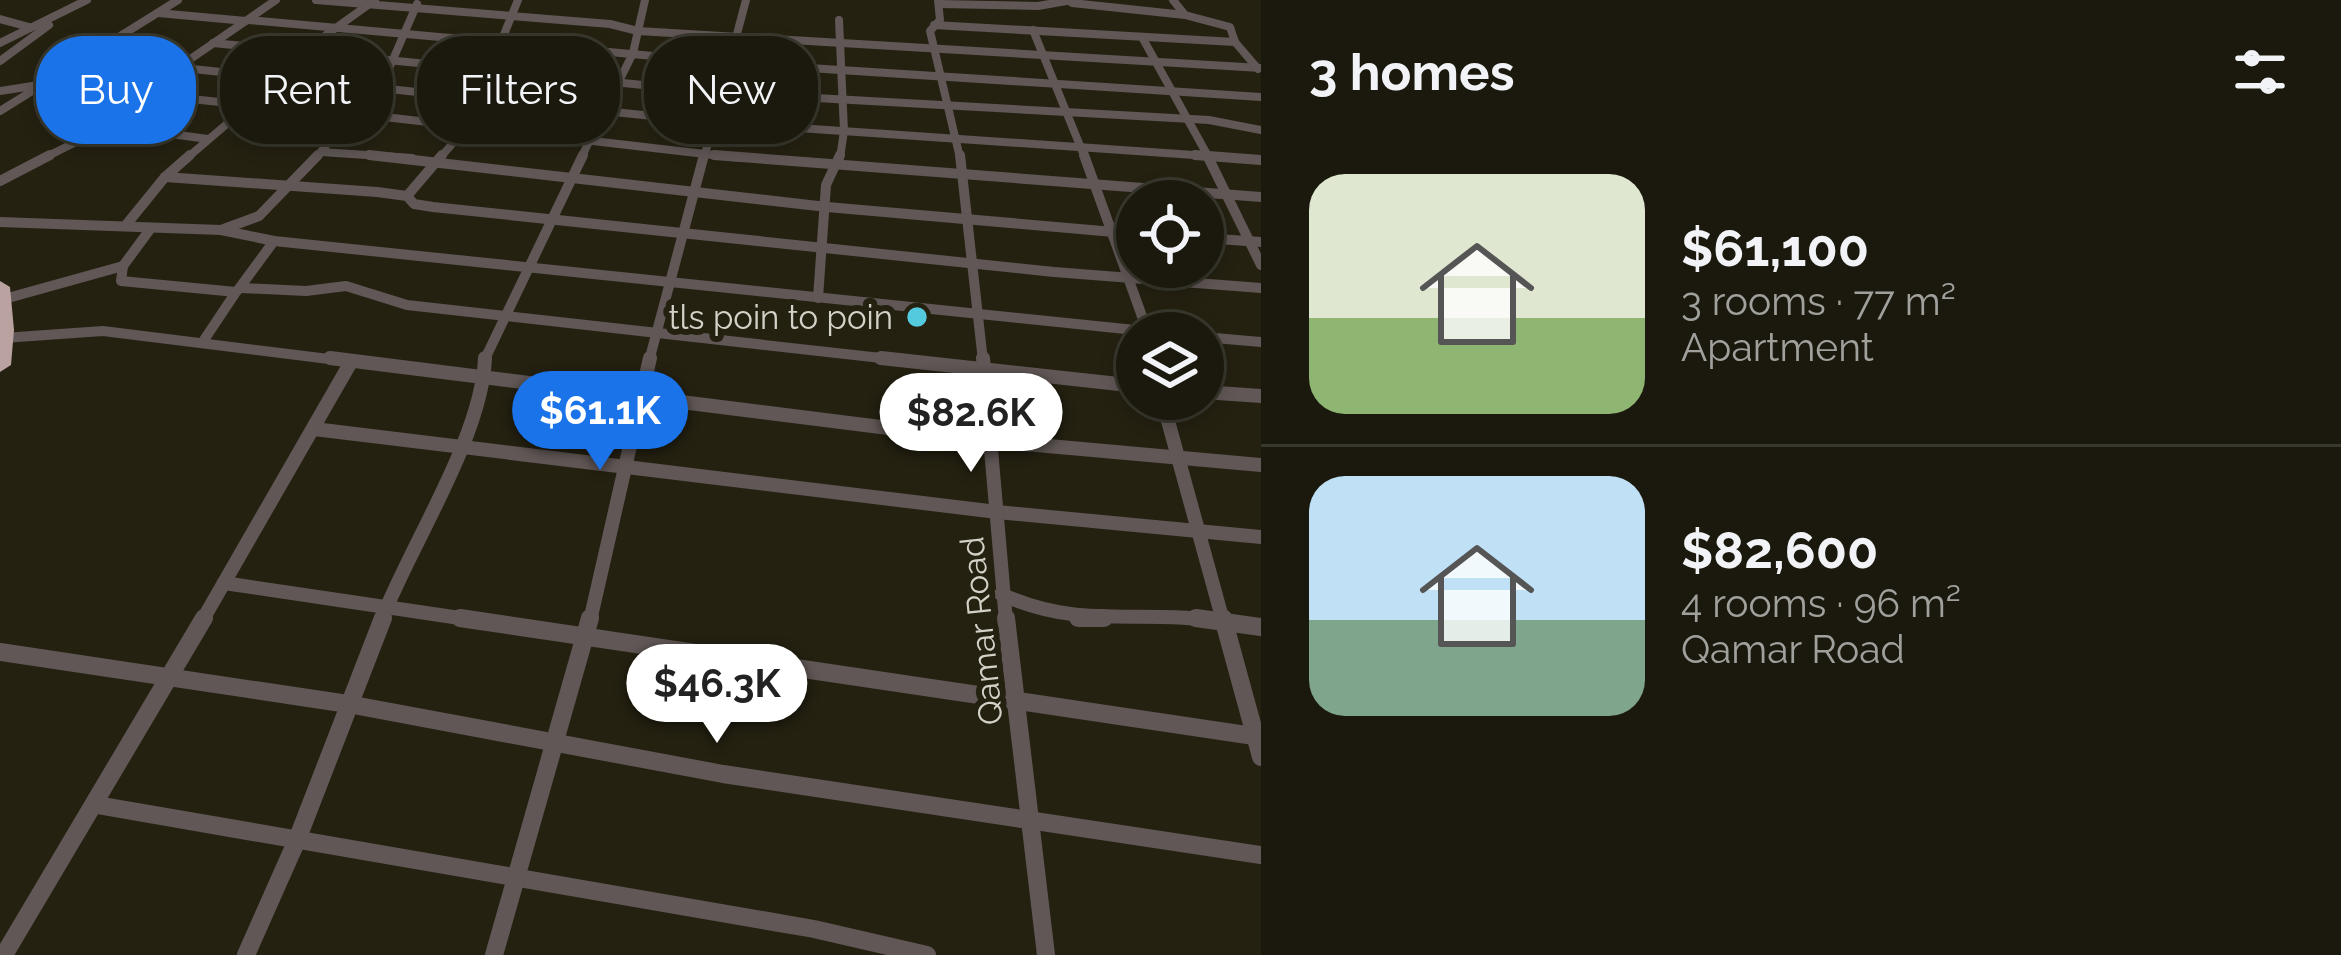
<!DOCTYPE html>
<html lang="en">
<head>
<meta charset="utf-8">
<style>
  :root { --surface:#1b190d; --page:#242216; --text:#f1f3f6; --muted:#a0a09d; --line:#39382e; --accent:#1a73e8 }
  body { margin:0; font-family:Raleway,sans-serif; background:var(--page); color:var(--text); height:100vh; display:flex; flex-direction:column; font-size:45px; white-space:nowrap }
  * { box-sizing:border-box; margin:0 }
  p { font-size:39px; color:var(--muted) }
  .icon { flex:none; width:66px; height:66px; fill:none; stroke:currentColor; stroke-width:2; stroke-linecap:round; stroke-linejoin:round }
  .map { position:relative; flex:1; overflow:hidden }
  .panel { display:flex; flex-direction:column; background:var(--surface); width:1080px }
  .panel>* { flex:none }
  .guide { position:absolute; left:36px; top:36px; width:1044px; height:108px; display:flex; gap:24px }
  .buttons { position:absolute; left:1116px; top:180px; display:grid; gap:24px }
  .buttons a { display:grid; place-items:center; width:108px; height:108px; border-radius:50%; background:var(--surface); box-shadow:0 6px 18px #0003,0 0 0 3px var(--line); font-size:60px }
  .price { position:absolute; translate:-50% -102px; padding:0 27px; border-radius:42px; background:#fff; color:#222; font-size:39px; line-height:78px; filter:drop-shadow(0 3px 6px #0008) }
  .price::after { content:''; position:absolute; left:50%; top:72px; width:36px; height:27px; margin-left:-18px; background:inherit; clip-path:polygon(0 0,100% 0,50% 100%) }
  .price.current { background:var(--accent); color:#fff }
  ul { padding:0; list-style:none }
  li { display:flex; align-items:center; gap:36px; height:300px; padding:0 48px }
  li+li { border-top:3px solid var(--line) }
  li span { display:grid; place-items:center; flex:none; width:336px; height:240px; border-radius:36px; color:#555 }
  li>.icon { margin-inline-start:auto }
  span .icon { width:144px; height:144px; fill:#fffc; stroke-width:1 }
  li b { font-size:51px }
  h2 { display:flex; justify-content:space-between; align-items:center; height:144px; padding:0 48px; font-size:51px }
  .tag { padding:0 42px; border-radius:48px; background:var(--surface); box-shadow:0 6px 18px #0003,0 0 0 3px var(--line); font-size:42px; line-height:108px }
  .tag.current { background:var(--accent); color:#fff }
  main { display:flex; flex:1; min-height:0 }
  .map>svg:first-child { display:block }
  .lines { fill:none; stroke-linecap:round; stroke-linejoin:round }
  .street-far3 { stroke:#605756; stroke-width:8 }
  .street-far2 { stroke:#605756; stroke-width:10 }
  .street-far1 { stroke:#605756; stroke-width:14 }
  .street { stroke:#605756; stroke-width:18 }
  .highway { fill:#b9a2a0; fill-rule:evenodd }
  .poi-dot { fill:#54cade; stroke:#242111; stroke-width:4.5 }
  .labels { text-anchor:middle; stroke-width:12; stroke-linejoin:round; paint-order:stroke }
  .poi-label { font-size:33px; fill:#d4d2c8; stroke:#242111; text-anchor:end }
  .street-label { font-size:33px; fill:#d4d2c8; stroke:#242111 }
</style>
</head>
<body>
<main>
<div class="map">
<svg width="1261" height="955" viewBox="0 0 1261 955">
  <rect width="100%" height="100%" fill="#242111"/>
  <g class="lines">
    <g class="street-far3">
      <path d="M 316,0 L 610,24 L 638,31 L 1261,68"/>
      <path d="M 375,0 L 326,35 L 249,105 L 350,113 L 321,152 L 412,158"/>
      <path d="M 938,0 L 940,20 L 930,31 L 960,158"/>
      <path d="M 1072,3 L 1185,15 L 1173,0"/>
      <path d="M 939,4 L 1038,6 L 1072,0"/>
      <path d="M 158,13 L 246,21"/>
      <path d="M 1185,15 L 1230,27 L 1235,42 L 1258,69"/>
      <path d="M 0,19 L 29,27"/>
      <path d="M 249,20 L 732,63 L 1261,97"/>
      <path d="M 839,20 L 844,131 L 840,158"/>
      <path d="M 934,25 L 1235,42"/>
      <path d="M 1033,30 L 1085,158"/>
      <path d="M 1142,37 L 1209,158"/>
      <path d="M 0,43 L 87,0"/>
      <path d="M 213,43 L 725,93 L 1209,120 L 1261,130"/>
      <path d="M 84,58 L 712,122 L 1238,158"/>
      <path d="M 0,61 L 49,25"/>
      <path d="M 0,91 L 45,84 L 249,105"/>
      <path d="M 0,111 L 178,0"/>
      <path d="M 350,113 L 740,158"/>
      <path d="M 350,113 L 388,71 L 417,4"/>
      <path d="M 104,125 L 208,139"/>
      <path d="M 44,158 L 88,136 L 144,91 L 276,0"/>
      <path d="M 187,158 L 249,105"/>
      <path d="M 315,158 L 321,152"/>
      <path d="M 440,158 L 466,128 L 518,0"/>
      <path d="M 581,158 L 633,53 L 645,0"/>
      <path d="M 704,158 L 746,0"/>
    </g>
    <g class="street-far2">
      <path d="M 369,155 L 827,207 L 1137,234"/>
      <path d="M 714,155 L 1261,197"/>
      <path d="M 960,155 L 983,361"/>
      <path d="M 1084,155 L 1148,333"/>
      <path d="M 1195,155 L 1261,160"/>
      <path d="M 1207,155 L 1261,265"/>
      <path d="M 165,177 L 377,192 L 407,196 L 414,204 L 433,207 L 1054,272 L 1261,288"/>
      <path d="M 0,181 L 50,155"/>
      <path d="M 407,196 L 442,155"/>
      <path d="M 0,222 L 221,230 L 274,241 L 1164,333"/>
      <path d="M 126,225 L 165,177 L 190,155"/>
      <path d="M 151,228 L 123,266 L 121,281 L 236,292 L 204,340"/>
      <path d="M 221,230 L 259,216 L 318,155"/>
      <path d="M 1203,238 L 1261,242"/>
      <path d="M 242,288 L 306,291 L 346,286 L 407,305 L 908,361"/>
      <path d="M 238,290 L 274,241"/>
      <path d="M 818,298 L 826,185 L 840,155"/>
      <path d="M 1,300 L 123,266"/>
      <path d="M 1203,337 L 1261,342"/>
      <path d="M 3,338 L 103,331 L 345,361"/>
      <path d="M 484,361 L 583,155"/>
      <path d="M 649,361 L 704,155"/>
    </g>
    <g class="street-far1">
      <path d="M 330,358 L 992,441 L 1261,465"/>
      <path d="M 881,358 L 1137,386"/>
      <path d="M 983,358 L 1006,621"/>
      <path d="M 1203,392 L 1261,396"/>
      <path d="M 1162,399 L 1223,621"/>
      <path d="M 314,429 L 997,512 L 1261,537"/>
      <path d="M 224,583 L 480,621"/>
      <path d="M 1001,594 C 1079,630 1137,609 1218,621"/>
      <path d="M 202,621 L 351,362"/>
      <path d="M 381,621 C 411,544 482,437 485,358"/>
      <path d="M 590,621 L 650,358"/>
    </g>
    <g class="street">
      <path d="M 460,618 L 1261,737"/>
      <path d="M 1006,618 L 1046,955"/>
      <path d="M 1078,618 L 1104,618"/>
      <path d="M 1196,618 L 1261,627"/>
      <path d="M 1223,618 L 1261,757"/>
      <path d="M 0,652 L 348,704 L 723,774 L 1261,855"/>
      <path d="M 97,805 L 814,929 L 927,955"/>
      <path d="M 4,955 L 204,618"/>
      <path d="M 246,955 L 297,840 L 383,618"/>
      <path d="M 494,955 L 590,618"/>
    </g>
    <path class="highway" d="M 0,281 L 10,287 L 14,330 L 11,365 L 0,372 Z"/>
  </g>
  <circle class="poi-dot" cx="917" cy="317" r="12"/>
  <g class="labels">
    <g class="poi-label">
      <text x="893" y="329">tls poin to poin</text>
    </g>
    <g class="street-label">
      <text transform="translate(981 631) rotate(-96)" y="12">Qamar Road</text>
    </g>
  </g>
</svg>
<div class="buttons">
<a><svg class="icon" aria-label="locate" viewBox="0 0 24 24"><circle cx="12" cy="12" r="6"/><path d="M12 2v4M12 18v4M2 12h4M18 12h4"/></svg></a>
<a><svg class="icon" aria-label="layers" viewBox="0 0 24 24"><path d="M12 4l9 5-9 5-9-5zM3 14l9 5 9-5"/></svg></a>
</div>
<b class="price current" style="left:600px;top:473px">$61.1K</b>
<b class="price" style="left:971px;top:475px">$82.6K</b>
<b class="price" style="left:717px;top:746px">$46.3K</b>
<div class="guide">
<a class="tag current">Buy</a>
<a class="tag">Rent</a>
<a class="tag">Filters</a>
<a class="tag">New</a>
</div>
</div>
<section class="panel">
<h2>3 homes<svg class="icon" aria-label="filters" viewBox="0 0 24 24"><path d="M4 7h16M4 17h16"/><circle cx="9" cy="7" r="2"/><circle cx="15" cy="17" r="2"/></svg></h2>
<ul>
<li><span style="background:linear-gradient(#dfe7d0 60%,#8fb573 0)"><svg class="icon" aria-label="home" viewBox="0 0 24 24"><path d="M3 11l9-7 9 7M6 9v11h12V9"/></svg></span><div><b>$61,100</b><p>3 rooms · 77 m²</p><p>Apartment</p></div></li>
<li><span style="background:linear-gradient(#bfe0f5 60%,#7fa58c 0)"><svg class="icon" aria-label="home" viewBox="0 0 24 24"><path d="M3 11l9-7 9 7M6 9v11h12V9"/></svg></span><div><b>$82,600</b><p>4 rooms · 96 m²</p><p>Qamar Road</p></div></li>
</ul>
</section>
</main>
</body>
</html>
